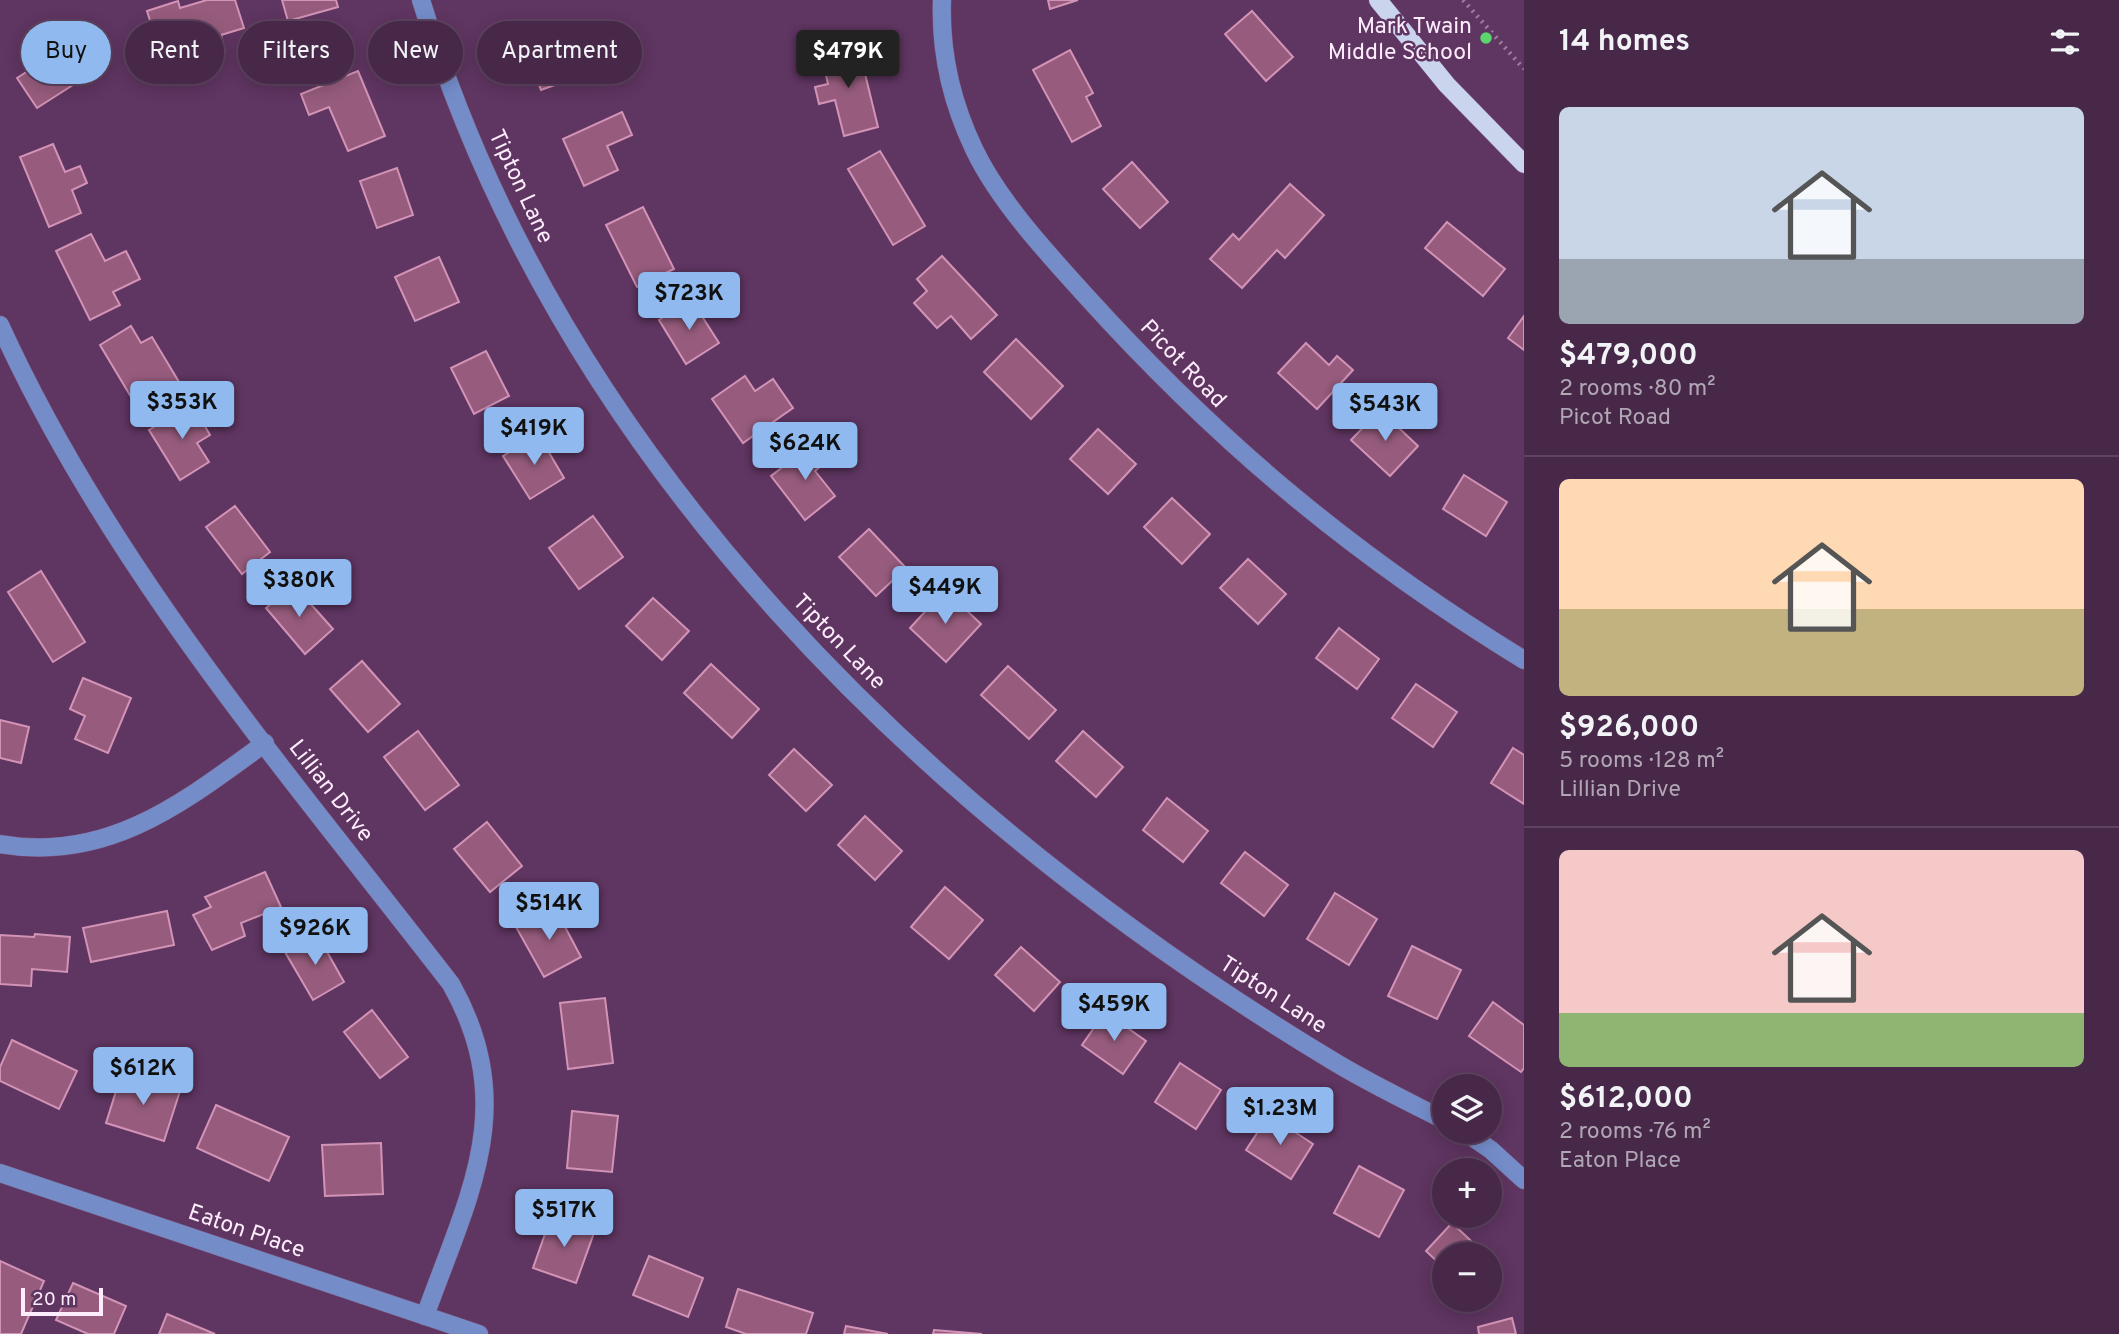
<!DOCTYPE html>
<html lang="en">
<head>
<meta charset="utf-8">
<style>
  :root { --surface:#472849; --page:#4e3050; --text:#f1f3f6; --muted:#b0a6b4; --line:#5f4461; --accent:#90b9f0 }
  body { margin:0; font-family:Overpass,sans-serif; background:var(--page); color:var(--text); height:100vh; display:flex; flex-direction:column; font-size:26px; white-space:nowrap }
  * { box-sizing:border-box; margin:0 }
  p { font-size:23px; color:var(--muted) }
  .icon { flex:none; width:38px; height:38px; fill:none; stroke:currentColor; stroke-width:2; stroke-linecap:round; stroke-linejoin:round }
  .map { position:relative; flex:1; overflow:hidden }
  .details { display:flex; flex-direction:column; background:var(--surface); width:595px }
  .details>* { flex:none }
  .banner { position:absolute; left:21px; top:21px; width:665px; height:63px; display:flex; gap:14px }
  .tools { position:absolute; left:1432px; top:1074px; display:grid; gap:14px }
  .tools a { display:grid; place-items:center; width:70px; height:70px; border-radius:50%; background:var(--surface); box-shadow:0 4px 18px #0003,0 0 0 2px var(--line); font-size:35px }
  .scale { position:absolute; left:21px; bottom:18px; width:82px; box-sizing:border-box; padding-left:7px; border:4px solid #fcecfc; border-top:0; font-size:19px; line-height:24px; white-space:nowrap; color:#fcecfc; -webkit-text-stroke:5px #5f3561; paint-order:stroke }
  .price { position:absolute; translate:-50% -60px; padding:0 16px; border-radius:7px; background:var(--accent); color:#111; font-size:23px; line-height:46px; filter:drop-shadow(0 2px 4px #0008) }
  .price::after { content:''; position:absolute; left:50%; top:42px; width:21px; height:16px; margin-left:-10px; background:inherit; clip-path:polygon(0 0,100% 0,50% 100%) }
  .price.current { background:#222; color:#fff }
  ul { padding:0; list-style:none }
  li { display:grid; align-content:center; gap:14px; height:371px; padding:0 35px }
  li+li { border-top:2px solid var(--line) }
  li span { display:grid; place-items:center; height:217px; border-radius:10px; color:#555 }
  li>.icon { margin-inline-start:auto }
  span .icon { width:126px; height:126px; fill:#fffc; stroke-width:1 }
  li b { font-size:30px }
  h2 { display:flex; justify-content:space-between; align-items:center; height:84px; padding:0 35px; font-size:30px }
  .tag { padding:0 24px; border-radius:32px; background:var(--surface); box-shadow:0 4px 18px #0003,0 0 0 2px var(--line); font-size:24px; line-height:63px }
  .tag.current { background:var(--accent); color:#111 }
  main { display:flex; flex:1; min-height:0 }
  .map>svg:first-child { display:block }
  .building { fill:#975c7d; stroke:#d393b6; stroke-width:2 }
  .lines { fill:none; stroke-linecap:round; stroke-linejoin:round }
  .minor-casing { stroke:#7b567d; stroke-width:19 }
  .major-casing { stroke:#7b567d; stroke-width:19 }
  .path { stroke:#9d7d9e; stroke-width:4.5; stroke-dasharray:2 5; stroke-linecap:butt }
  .minor { stroke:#748dc9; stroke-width:18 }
  .major { stroke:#cad5ed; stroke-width:18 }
  .poi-dot { fill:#5dd56d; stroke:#5f3561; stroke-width:2.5 }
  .labels { text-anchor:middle; stroke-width:5; stroke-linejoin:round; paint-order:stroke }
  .poi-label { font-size:23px; fill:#fcecfc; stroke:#5f3561; text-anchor:end }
  .street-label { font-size:23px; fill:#fcecfc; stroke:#5f3561 }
</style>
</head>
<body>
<main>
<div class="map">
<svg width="1524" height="1334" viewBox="0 0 1524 1334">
  <rect width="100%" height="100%" fill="#5f3561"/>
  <g class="building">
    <path d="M 207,0 L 235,0 L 244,28 L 221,35 L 225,52 L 186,64 L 175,31 L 155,37 L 147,11 L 178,1 L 180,8 Z"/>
    <path d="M 282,0 L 336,0 L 338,7 L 288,21 Z"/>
    <path d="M 1048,0 L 1078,0 L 1050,9 Z"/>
    <path d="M 1252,11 L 1293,57 L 1266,81 L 1225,34 Z"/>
    <path d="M 562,26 L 580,76 L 541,90 L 523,40 Z"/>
    <path d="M 858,45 L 878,127 L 844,136 L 835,100 L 819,104 L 815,87 L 828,84 L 821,54 Z"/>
    <path d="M 67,46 L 87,76 L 37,108 L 17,78 Z"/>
    <path d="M 1070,50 L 1093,93 L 1086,97 L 1101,126 L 1072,142 L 1033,70 Z"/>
    <path d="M 358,71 L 385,136 L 348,151 L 329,107 L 309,115 L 301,94 Z"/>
    <path d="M 622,112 L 632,135 L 607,146 L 618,170 L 584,186 L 563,139 Z"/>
    <path d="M 53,144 L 65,172 L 80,166 L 87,183 L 72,190 L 81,213 L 49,227 L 20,157 Z"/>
    <path d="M 880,151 L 925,226 L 893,245 L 848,169 Z"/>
    <path d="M 1132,162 L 1168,202 L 1140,228 L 1103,189 Z"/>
    <path d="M 397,168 L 413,215 L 377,228 L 360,181 Z"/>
    <path d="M 1290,184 L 1324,215 L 1285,258 L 1277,250 L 1242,288 L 1210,259 L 1233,234 L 1239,240 Z"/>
    <path d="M 643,207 L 674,269 L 637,287 L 606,225 Z"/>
    <path d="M 1447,222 L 1505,269 L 1483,296 L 1425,248 Z"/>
    <path d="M 91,234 L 105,261 L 126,251 L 140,279 L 113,292 L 120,305 L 90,320 L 56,251 Z"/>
    <path d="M 942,256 L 997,315 L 971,339 L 951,316 L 937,328 L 914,303 L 927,291 L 917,279 Z"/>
    <path d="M 439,257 L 459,302 L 415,321 L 395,277 Z"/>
    <path d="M 691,299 L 719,343 L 686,364 L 659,320 Z"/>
    <path d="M 1524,316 L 1524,350 L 1508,338 Z"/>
    <path d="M 131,326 L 141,343 L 152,337 L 179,382 L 137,407 L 100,345 Z"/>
    <path d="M 1016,339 L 1063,386 L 1031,419 L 984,372 Z"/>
    <path d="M 1306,343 L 1329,365 L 1337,356 L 1353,370 L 1317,409 L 1278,373 Z"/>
    <path d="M 486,351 L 509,396 L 474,414 L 451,368 Z"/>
    <path d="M 745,376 L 755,391 L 773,379 L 793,408 L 743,443 L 712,399 Z"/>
    <path d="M 192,404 L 210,435 L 197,443 L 209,462 L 180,480 L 149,430 Z"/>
    <path d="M 1380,410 L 1418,446 L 1390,476 L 1351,440 Z"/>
    <path d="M 1098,429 L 1136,464 L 1108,494 L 1070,459 Z"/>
    <path d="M 538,434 L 564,478 L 530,499 L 503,456 Z"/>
    <path d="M 814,443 L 828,460 L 815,471 L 835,496 L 805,520 L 771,476 Z"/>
    <path d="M 1464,475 L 1507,502 L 1486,536 L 1443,509 Z"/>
    <path d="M 1172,498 L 1210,534 L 1182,564 L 1144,527 Z"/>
    <path d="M 235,506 L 270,552 L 242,574 L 206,527 Z"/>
    <path d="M 593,516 L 623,557 L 579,589 L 549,548 Z"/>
    <path d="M 869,529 L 906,568 L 876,596 L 839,557 Z"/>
    <path d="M 1248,559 L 1286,594 L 1258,624 L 1220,588 Z"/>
    <path d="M 41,571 L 85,642 L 53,662 L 8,592 Z"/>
    <path d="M 293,584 L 333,629 L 305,654 L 266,608 Z"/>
    <path d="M 945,590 L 981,624 L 946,662 L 910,628 Z"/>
    <path d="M 653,598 L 689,631 L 662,660 L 626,626 Z"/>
    <path d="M 1339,628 L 1379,659 L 1357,689 L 1316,658 Z"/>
    <path d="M 362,661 L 400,704 L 368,732 L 330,689 Z"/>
    <path d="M 711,664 L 759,709 L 732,738 L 684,693 Z"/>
    <path d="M 1008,666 L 1056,710 L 1029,739 L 981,695 Z"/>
    <path d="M 83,678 L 131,698 L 108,753 L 75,739 L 85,716 L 70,709 Z"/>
    <path d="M 1416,684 L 1457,712 L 1433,747 L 1392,718 Z"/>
    <path d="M 0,720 L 29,727 L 21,763 L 0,758 Z"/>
    <path d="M 418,731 L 459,785 L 425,810 L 384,757 Z"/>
    <path d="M 1083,731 L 1123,767 L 1096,797 L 1056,761 Z"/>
    <path d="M 1513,748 L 1524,755 L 1524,804 L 1491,783 Z"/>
    <path d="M 794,749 L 832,785 L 806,811 L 769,775 Z"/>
    <path d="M 1167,798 L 1208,831 L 1183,862 L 1143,830 Z"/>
    <path d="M 865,816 L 902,851 L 875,880 L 838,845 Z"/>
    <path d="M 487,822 L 522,866 L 490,892 L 454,849 Z"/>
    <path d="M 1245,852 L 1288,885 L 1264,916 L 1221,883 Z"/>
    <path d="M 265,872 L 281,907 L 241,923 L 245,936 L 212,950 L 193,915 L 211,907 L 205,897 Z"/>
    <path d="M 945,887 L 983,920 L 949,959 L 911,927 Z"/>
    <path d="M 1335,893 L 1377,919 L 1349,965 L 1307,939 Z"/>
    <path d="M 554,906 L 581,957 L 544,977 L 516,927 Z"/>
    <path d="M 167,911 L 174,945 L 91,962 L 83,928 Z"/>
    <path d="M 35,934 L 70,937 L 67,972 L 32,969 L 31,986 L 0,984 L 0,935 L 34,937 Z"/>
    <path d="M 317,934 L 344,982 L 313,1000 L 285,952 Z"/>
    <path d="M 1412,946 L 1461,970 L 1437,1019 L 1388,996 Z"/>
    <path d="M 1021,947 L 1060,982 L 1034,1011 L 995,975 Z"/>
    <path d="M 605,998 L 613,1063 L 568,1069 L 560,1003 Z"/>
    <path d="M 1493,1002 L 1524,1025 L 1524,1068 L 1521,1072 L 1469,1036 Z"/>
    <path d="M 372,1010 L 408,1057 L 380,1078 L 344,1032 Z"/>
    <path d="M 1105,1012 L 1146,1041 L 1123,1074 L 1082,1045 Z"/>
    <path d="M 12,1040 L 77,1071 L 59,1109 L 0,1081 L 0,1067 Z"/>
    <path d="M 1180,1063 L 1221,1090 L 1196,1129 L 1155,1102 Z"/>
    <path d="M 122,1072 L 180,1091 L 164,1141 L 106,1123 Z"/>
    <path d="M 216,1105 L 289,1137 L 269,1181 L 197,1148 Z"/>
    <path d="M 572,1111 L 618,1116 L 612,1172 L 567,1168 Z"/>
    <path d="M 1269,1115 L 1313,1144 L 1291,1179 L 1246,1150 Z"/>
    <path d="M 381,1143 L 383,1194 L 325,1196 L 322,1145 Z"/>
    <path d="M 1359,1166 L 1404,1190 L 1379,1237 L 1334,1213 Z"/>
    <path d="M 552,1214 L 595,1230 L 576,1283 L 533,1268 Z"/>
    <path d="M 1452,1223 L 1486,1255 L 1444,1255 L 1444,1268 L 1426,1251 Z"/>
    <path d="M 649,1256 L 703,1278 L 688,1317 L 633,1295 Z"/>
    <path d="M 0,1261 L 44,1281 L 21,1334 L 0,1334 Z"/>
    <path d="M 73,1283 L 126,1306 L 114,1334 L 88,1334 L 56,1320 Z"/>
    <path d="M 738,1289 L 813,1313 L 806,1334 L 746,1334 L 726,1327 Z"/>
    <path d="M 167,1314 L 215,1334 L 159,1334 Z"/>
    <path d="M 1512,1318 L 1516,1334 L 1479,1334 L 1478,1327 Z"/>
    <path d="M 846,1326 L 888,1334 L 844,1334 Z"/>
    <path d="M 934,1330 L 982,1334 L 933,1334 Z"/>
  </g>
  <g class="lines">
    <defs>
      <g id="minor">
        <path d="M 421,0 C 562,463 928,817 1333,1061 C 1369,1083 1407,1101 1444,1120"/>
        <path d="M 942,0 C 940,53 951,101 974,149 C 998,200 1047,253 1086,296 C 1220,444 1353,555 1524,660"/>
        <path d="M 0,325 C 111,569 288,773 451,984 C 520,1107 468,1196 425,1316"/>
        <path d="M 0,844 C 108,863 184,802 265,743"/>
        <path d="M 1465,1132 L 1491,1150 L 1524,1180"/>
        <path d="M 0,1173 L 479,1334"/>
      </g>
      <path id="major" d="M 1378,0 L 1447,85 L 1524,164"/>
    </defs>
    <use href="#minor" class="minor-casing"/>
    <use href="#major" class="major-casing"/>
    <path class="path" d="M 1463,0 L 1524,69"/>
    <use href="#minor" class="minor"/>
    <use href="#major" class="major"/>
  </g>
  <circle class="poi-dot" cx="1486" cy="38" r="7"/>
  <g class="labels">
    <g class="poi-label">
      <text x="1472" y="33">Mark Twain<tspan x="1472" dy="26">Middle School</tspan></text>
    </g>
    <g class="street-label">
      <text transform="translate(522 186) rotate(65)" y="8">Tipton Lane</text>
      <text transform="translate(1184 363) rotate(46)" y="8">Picot Road</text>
      <text transform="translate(840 641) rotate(46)" y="8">Tipton Lane</text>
      <text transform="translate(332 790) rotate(52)" y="8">Lillian Drive</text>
      <text transform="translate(1274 994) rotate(33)" y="8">Tipton Lane</text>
      <text transform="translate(247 1230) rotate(19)" y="8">Eaton Place</text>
    </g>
  </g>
</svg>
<div class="tools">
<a><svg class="icon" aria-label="layers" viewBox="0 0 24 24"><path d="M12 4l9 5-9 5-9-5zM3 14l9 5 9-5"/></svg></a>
<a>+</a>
<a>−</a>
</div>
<div class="scale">20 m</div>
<b class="price current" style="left:848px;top:90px">$479K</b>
<b class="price" style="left:689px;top:332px">$723K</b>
<b class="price" style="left:182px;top:441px">$353K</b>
<b class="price" style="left:1385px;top:443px">$543K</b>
<b class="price" style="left:534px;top:467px">$419K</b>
<b class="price" style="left:805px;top:482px">$624K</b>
<b class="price" style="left:299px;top:619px">$380K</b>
<b class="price" style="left:945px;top:626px">$449K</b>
<b class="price" style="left:549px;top:942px">$514K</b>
<b class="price" style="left:315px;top:967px">$926K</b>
<b class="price" style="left:1114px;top:1043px">$459K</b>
<b class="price" style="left:143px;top:1107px">$612K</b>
<b class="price" style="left:1280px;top:1147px">$1.23M</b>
<b class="price" style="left:564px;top:1249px">$517K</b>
<div class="banner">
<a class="tag current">Buy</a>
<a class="tag">Rent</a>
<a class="tag">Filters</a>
<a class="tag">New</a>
<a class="tag">Apartment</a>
</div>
</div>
<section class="details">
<h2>14 homes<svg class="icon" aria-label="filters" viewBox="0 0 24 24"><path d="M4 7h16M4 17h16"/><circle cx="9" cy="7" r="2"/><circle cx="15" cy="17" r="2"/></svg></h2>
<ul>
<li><span style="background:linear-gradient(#c9d6e8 70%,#9aa5b1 0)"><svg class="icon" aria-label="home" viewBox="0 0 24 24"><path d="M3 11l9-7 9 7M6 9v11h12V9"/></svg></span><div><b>$479,000</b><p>2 rooms · 80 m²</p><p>Picot Road</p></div></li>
<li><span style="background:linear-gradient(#ffd9b3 60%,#c2b280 0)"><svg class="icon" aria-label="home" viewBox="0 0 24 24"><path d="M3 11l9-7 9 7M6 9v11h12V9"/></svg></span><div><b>$926,000</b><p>5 rooms · 128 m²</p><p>Lillian Drive</p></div></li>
<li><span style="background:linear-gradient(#f6c9c9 75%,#8fb573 0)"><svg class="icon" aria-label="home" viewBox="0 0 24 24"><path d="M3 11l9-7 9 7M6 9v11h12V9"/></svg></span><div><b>$612,000</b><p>2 rooms · 76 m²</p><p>Eaton Place</p></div></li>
</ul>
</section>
</main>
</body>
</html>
